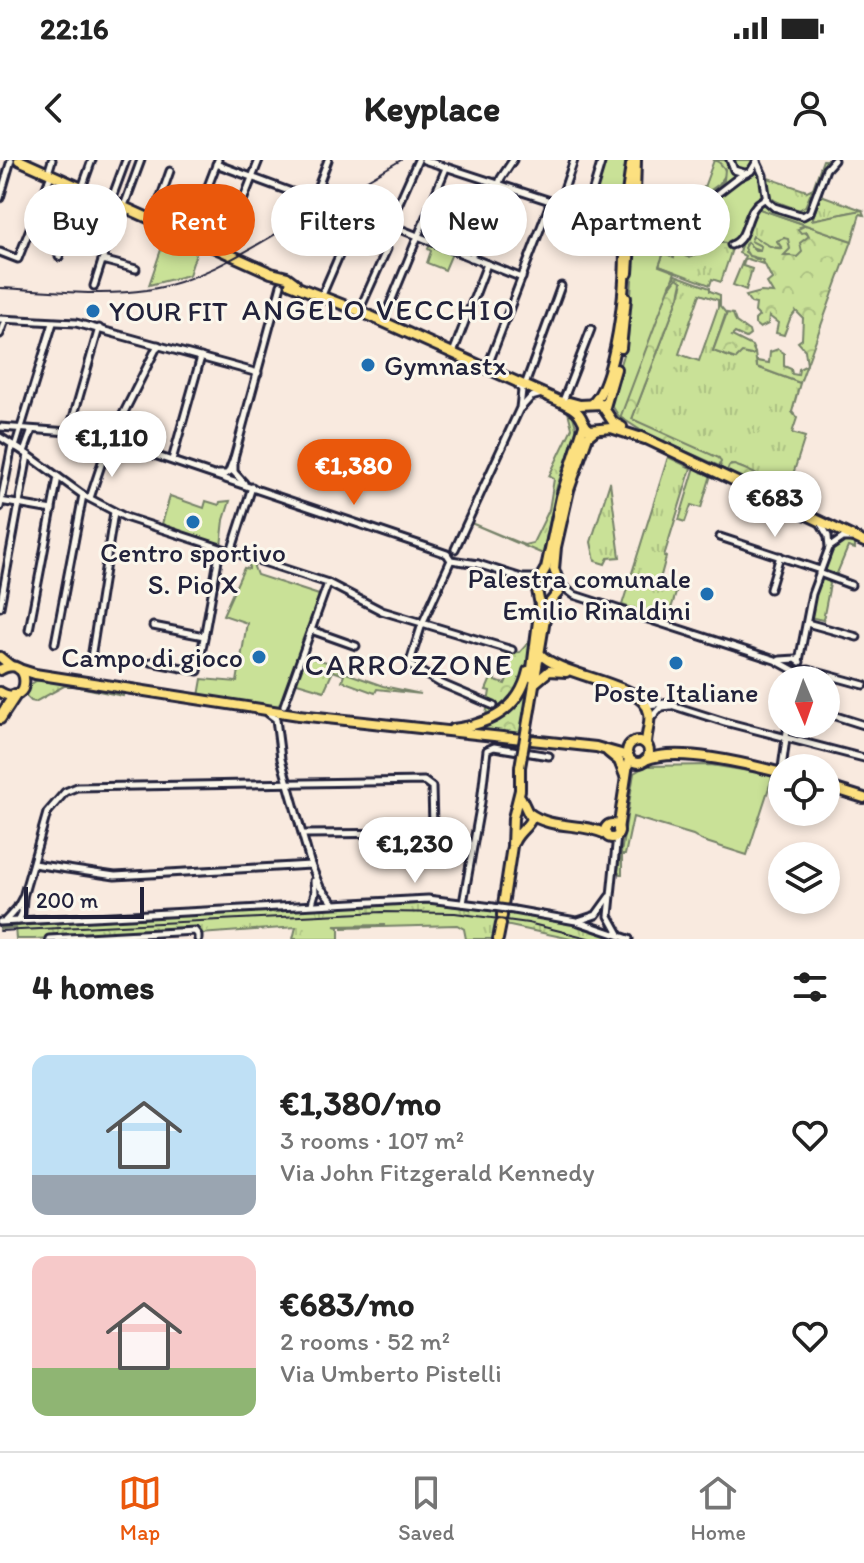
<!DOCTYPE html>
<html lang="en">
<head>
<meta charset="utf-8">
<style>
  :root { --surface:#fff; --page:#f6f6f6; --text:#222; --muted:#767676; --line:#e0e0e0; --accent:#ea580c }
  body { margin:0; font-family:Itim,sans-serif; background:var(--page); color:var(--text); height:100vh; display:flex; flex-direction:column; font-size:30px; white-space:nowrap }
  * { box-sizing:border-box; margin:0 }
  p { font-size:26px; color:var(--muted) }
  .icon { flex:none; width:44px; height:44px; fill:none; stroke:currentColor; stroke-width:2; stroke-linecap:round; stroke-linejoin:round }
  .map { position:relative; height:779px; overflow:hidden }
  .panel { display:flex; flex-direction:column; background:var(--surface); flex:1 }
  .panel>* { flex:none }
  .banner { position:absolute; left:24px; top:24px; width:816px; height:72px; display:flex; gap:16px }
  .needle { width:52px; rotate:178deg }
  .controls { position:absolute; left:768px; top:506px; display:grid; gap:16px }
  .controls a { display:grid; place-items:center; width:72px; height:72px; border-radius:50%; background:var(--surface); box-shadow:0 4px 12px #0003; font-size:40px }
  .scale { position:absolute; left:24px; bottom:20px; width:120px; box-sizing:border-box; padding-left:8px; border:4px solid #22223b; border-top:0; font-size:22px; line-height:28px; white-space:nowrap; color:#22223b; -webkit-text-stroke:6px #fbf7ec; paint-order:stroke }
  .price { position:absolute; translate:-50% -68px; padding:0 18px; border-radius:28px; background:#fff; color:#222; font-size:26px; line-height:52px; filter:drop-shadow(0 2px 4px #0008) }
  .price::after { content:''; position:absolute; left:50%; top:48px; width:24px; height:18px; margin-left:-12px; background:inherit; clip-path:polygon(0 0,100% 0,50% 100%) }
  .price.on { background:var(--accent); color:#fff }
  ul { padding:0; list-style:none }
  li { display:flex; align-items:center; gap:24px; height:200px; padding:0 32px }
  li+li { border-top:2px solid var(--line) }
  li span { display:grid; place-items:center; flex:none; width:224px; height:160px; border-radius:16px; color:#555 }
  li>.icon { margin-inline-start:auto }
  span .icon { width:96px; height:96px; fill:#fffc; stroke-width:1 }
  li b { font-size:34px }
  h2 { display:flex; justify-content:space-between; align-items:center; height:96px; padding:0 32px; font-size:34px }
  .pill { padding:0 28px; border-radius:36px; background:var(--surface); box-shadow:0 4px 12px #0003; font-size:28px; line-height:72px }
  .pill.on { background:var(--accent); color:#fff }
  .status { display:flex; justify-content:space-between; align-items:center; height:56px; padding:0 40px; background:var(--surface); direction:ltr }
  .status svg { height:22px; fill:currentColor }
  header { display:flex; justify-content:space-between; align-items:center; height:104px; padding:0 32px; background:var(--surface); font-size:36px; font-weight:700 }
  .tab-bar { display:flex; justify-content:space-around; align-items:center; height:112px; border-top:2px solid var(--line); background:var(--surface); font-size:22px; color:var(--muted) }
  .tab-bar a { display:grid; justify-items:center; gap:4px }
  .tab-bar .on { color:var(--accent) }
  .map>svg:first-child { display:block }
  .grass { fill:url(#grass-tufts); stroke:#768269; stroke-width:2; fill-rule:evenodd }
  .forest { fill:url(#forest-crowns); stroke:#768269; stroke-width:2 }
  .green { fill:#c9e197; stroke:#768269; stroke-width:2 }
  .lines { fill:none; stroke-linecap:round; stroke-linejoin:round }
  .minor-casing { stroke:#22223b; stroke-width:11 }
  .major-casing { stroke:#22223b; stroke-width:14 }
  .highway-casing { stroke:#22223b; stroke-width:16 }
  .minor { stroke:#fbf7ec; stroke-width:5 }
  .major { stroke:#fce080; stroke-width:8 }
  .highway { stroke:#fce080; stroke-width:10 }
  .rail { stroke:#22223b; stroke-width:2 }
  .minor-bridge-casing { stroke:#22223b; stroke-width:11; stroke-linecap:butt }
  .major-bridge-casing { stroke:#22223b; stroke-width:14; stroke-linecap:butt }
  .minor-bridge { stroke:#fbf7ec; stroke-width:5 }
  .major-bridge { stroke:#fce080; stroke-width:8 }
  .poi-dot { fill:#1f6fb2; stroke:#fbf7ec; stroke-width:3 }
  .labels { text-anchor:middle; stroke-width:6; stroke-linejoin:round; paint-order:stroke }
  .poi-label { font-size:28px; fill:#22223b; stroke:#fbf7ec; text-anchor:start }
  .neighbourhood-label { font-size:30px; letter-spacing:2px; fill:#22223b; stroke:#fbf7ec }
</style>
</head>
<body>
<div class="status"><b>22:16</b><svg viewBox="0 0 49 12"><path d="M0 12V9h3v3zM5 12V6h3v6zM10 12V3h3v9zM15 12V0h3v12zM26 1h20v11H26zM47 4h2v5h-2z"/></svg></div>
<header><svg class="icon" aria-label="back" viewBox="0 0 24 24"><path d="M15 5l-7 7 7 7"/></svg>Keyplace<svg class="icon" aria-label="person" viewBox="0 0 24 24"><circle cx="12" cy="8" r="4"/><path d="M4 21q1-7 8-7t8 7"/></svg></header>
<div class="map">
<svg width="864" height="779" viewBox="0 0 864 779">
  <defs>
    <pattern id="grass-tufts" width="24" height="20" patternUnits="userSpaceOnUse" patternTransform="scale(2)"><rect width="24" height="20" fill="#c9e197"/><path d="M3 7l-1-3M5 7V3M7 7l1-3M15 17l-1-3M17 17v-4M19 17l1-3" fill="none" stroke="#acc183"/></pattern>
    <pattern id="forest-crowns" width="20" height="18" patternUnits="userSpaceOnUse" patternTransform="scale(2)"><rect width="20" height="18" fill="#c9e197"/><path d="M2 6a3 3 0 1 1 6 0M12 15a3 3 0 1 1 6 0" fill="none" stroke="#acc183"/></pattern>
  </defs>
  <rect width="100%" height="100%" fill="#f9eadf"/>
  <filter id="ink" filterUnits="userSpaceOnUse"><feTurbulence type="fractalNoise" baseFrequency=".0125" numOctaves="2"/><feDisplacementMap in="SourceGraphic" scale="16" xChannelSelector="R" yChannelSelector="G"/><feConvolveMatrix kernelMatrix="1 2 1 2 8 2 1 2 1" color-interpolation-filters="sRGB"/></filter>
  <g filter="url(#ink)">
    <g class="grass">
      <path d="M 714,0 L 723,4 L 726,14 L 719,24 L 704,35 L 703,30 Z"/>
      <path d="M 765,17 L 807,31 L 813,28 L 805,47 L 799,50 L 772,40 Z"/>
      <path d="M 821,35 L 862,50 L 812,60 Z"/>
      <path d="M 757,48 L 806,65 L 800,67 L 809,76 L 801,96 L 792,98 L 790,95 L 783,95 L 788,86 L 784,78 L 777,81 L 782,89 L 754,82 L 761,86 L 760,90 L 745,85 L 745,92 L 756,99 L 762,99 L 763,104 L 745,98 L 743,106 L 752,109 L 746,130 L 733,125 L 745,96 L 739,93 L 740,88 L 754,49 Z"/>
      <path d="M 680,68 L 728,84 L 732,89 L 721,122 L 712,119 L 710,125 L 659,106 L 664,93 L 674,97 L 675,91 L 703,85 L 708,90 L 710,87 L 708,82 L 695,87 L 682,79 Z"/>
      <path d="M 675,115 L 710,128 L 710,131 L 720,135 L 720,146 L 726,153 L 713,191 L 735,199 L 742,192 L 749,195 L 755,193 L 757,207 L 800,223 L 792,252 L 797,258 L 792,273 L 805,277 L 787,333 L 742,308 L 731,305 L 727,311 L 717,306 L 720,305 L 632,259 L 679,136 L 682,125 L 671,125 ZM 700,134 L 718,140 L 718,147 L 699,201 L 679,194 Z"/>
      <path d="M 568,252 L 573,256 L 577,271 L 557,326 L 543,394 L 471,363 L 524,385 L 533,383 L 549,350 L 554,319 L 549,316 L 572,268 Z"/>
      <path d="M 668,297 L 691,308 L 664,396 L 666,397 L 659,423 L 677,430 L 668,458 L 665,459 L 622,445 Z"/>
      <path d="M 695,307 L 711,315 L 701,348 L 691,345 L 685,362 L 679,360 Z"/>
      <path d="M 610,322 L 620,397 L 608,398 L 605,404 L 595,401 L 591,382 Z"/>
      <path d="M 48,519 L 124,530 L 123,536 L 75,526 L 64,526 L 35,542 L 31,541 L 26,536 L 28,526 L 36,521 Z"/>
      <path d="M 427,743 L 499,752 L 496,779 L 466,779 L 464,769 L 457,765 L 342,768 L 385,765 L 334,766 L 339,767 L 339,779 L 293,779 L 296,767 L 200,774 L 195,770 L 34,779 L 16,779 L 15,768 L 0,769 L 0,767 L 64,763 L 72,760 Z"/>
      <path d="M 506,752 L 574,764 L 619,779 L 571,779 L 505,765 Z"/>
    </g>
    <g class="forest">
      <path d="M 806,65 L 852,81 L 800,223 L 757,207 L 757,201 L 769,203 L 770,192 L 778,189 L 784,193 L 784,206 L 791,209 L 792,214 L 798,215 L 799,209 L 807,205 L 805,190 L 798,182 L 802,179 L 803,158 L 796,151 L 790,159 L 784,175 L 776,173 L 778,163 L 769,156 L 768,164 L 760,168 L 755,164 L 755,160 L 759,156 L 755,152 L 756,144 L 751,143 L 746,136 L 761,132 L 773,133 L 767,123 L 772,119 L 762,99 L 749,96 L 744,88 L 747,82 L 755,90 L 760,90 L 761,86 L 751,81 L 753,76 C 762,81 772,90 782,88 L 777,81 L 784,78 L 788,79 L 790,89 L 784,95 L 797,97 L 802,92 L 800,83 L 809,76 L 807,72 L 801,73 L 798,69 Z"/>
      <path d="M 674,66 L 680,68 L 682,78 L 695,86 L 702,78 L 708,82 L 708,90 L 703,85 L 701,91 L 690,98 L 685,96 L 684,90 L 676,91 L 674,97 L 664,93 L 666,87 L 658,75 Z"/>
      <path d="M 677,118 L 682,122 L 679,136 L 632,259 L 719,298 L 721,302 L 719,306 L 645,273 L 617,255 L 661,139 Z"/>
      <path d="M 727,153 L 733,154 L 736,162 L 749,171 L 750,175 L 746,178 L 735,173 L 732,176 L 752,186 L 755,193 L 752,195 L 742,193 L 736,199 L 713,191 Z"/>
      <path d="M 734,305 C 753,311 769,322 787,333 L 788,341 L 727,311 L 729,306 Z"/>
      <path d="M 529,482 L 532,483 C 523,528 522,534 485,561 L 490,531 L 486,530 L 492,516 L 495,517 L 495,521 L 505,524 L 509,514 L 505,512 L 506,508 L 501,506 L 506,493 L 520,492 Z"/>
      <path d="M 303,496 L 339,505 L 338,510 L 383,526 L 421,534 L 377,529 L 375,533 L 342,521 L 344,515 L 333,511 L 324,531 L 294,522 Z"/>
      <path d="M 529,521 L 520,576 L 457,570 L 478,566 L 520,539 Z"/>
    </g>
    <g class="green">
      <path d="M 604,0 L 638,0 C 638,11 635,28 640,38 C 653,62 705,36 719,25 L 724,20 L 725,9 L 717,0 L 761,0 C 769,37 761,38 799,50 L 807,45 L 823,0 L 833,0 L 812,60 L 862,50 L 864,55 L 860,54 L 852,81 L 757,48 L 754,49 L 740,88 L 675,66 L 673,71 L 668,69 L 660,73 L 660,82 L 666,87 L 659,106 L 675,112 L 620,258 L 609,241 L 628,178 L 635,77 L 648,62 L 662,58 L 664,51 L 622,38 L 611,49 L 592,48 Z"/>
      <path d="M 167,72 L 198,87 L 190,112 L 189,115 L 149,125 Z"/>
      <path d="M 431,82 L 453,91 L 445,110 L 427,103 L 431,91 L 428,89 Z"/>
      <path d="M 170,336 L 204,348 L 206,341 L 219,345 L 220,342 L 230,341 L 224,360 L 221,386 L 162,364 Z"/>
      <path d="M 841,380 L 855,384 L 855,389 L 848,387 L 836,416 L 824,411 L 834,385 Z"/>
      <path d="M 249,400 L 255,402 L 254,407 L 257,415 L 322,436 L 299,495 L 286,548 L 199,536 L 202,519 L 237,522 L 247,463 L 223,455 L 244,408 L 249,409 Z"/>
      <path d="M 821,415 L 827,417 L 830,424 L 823,460 L 809,457 Z"/>
      <path d="M 711,605 L 773,615 L 747,695 L 703,681 L 693,675 L 633,657 L 625,695 L 622,695 L 622,714 L 620,714 L 618,712 L 634,613 L 646,606 Z"/>
    </g>
    <g class="lines">
      <defs>
        <g id="minor">
          <path d="M 424,0 L 618,63"/>
          <path d="M 730,0 L 734,10 L 744,13"/>
          <path d="M 757,2 L 763,15 L 767,41 L 774,47 L 803,56 L 810,52 L 826,9 L 834,0"/>
          <path d="M 216,4 L 313,40 L 328,0"/>
          <path d="M 48,13 L 52,0"/>
          <path d="M 83,25 L 92,0"/>
          <path d="M 113,35 L 126,0"/>
          <path d="M 0,38 L 11,0"/>
          <path d="M 559,44 L 574,0"/>
          <path d="M 124,46 L 141,0"/>
          <path d="M 358,52 L 522,118"/>
          <path d="M 586,53 L 602,0"/>
          <path d="M 153,59 L 170,11"/>
          <path d="M 235,61 L 259,0"/>
          <path d="M 643,62 L 709,40 L 739,17 L 751,11 L 757,1"/>
          <path d="M 389,65 L 418,0"/>
          <path d="M 189,76 L 218,0"/>
          <path d="M 731,85 C 751,79 743,48 765,39"/>
          <path d="M 444,87 L 462,43"/>
          <path d="M 0,92 L 18,99 L 51,15"/>
          <path d="M 59,97 L 84,30"/>
          <path d="M 471,98 L 501,18 L 513,0"/>
          <path d="M 102,100 L 136,109"/>
          <path d="M 94,126 L 120,45"/>
          <path d="M 322,135 L 364,38"/>
          <path d="M 359,151 L 387,89"/>
          <path d="M 0,159 L 76,163 L 258,213"/>
          <path d="M 383,161 L 446,8"/>
          <path d="M 0,174 L 5,160"/>
          <path d="M 453,193 L 487,104"/>
          <path d="M 487,208 L 551,41"/>
          <path d="M 525,225 L 561,126"/>
          <path d="M 563,241 L 591,169"/>
          <path d="M 521,248 L 531,237 L 542,234"/>
          <path d="M 0,267 L 69,272 L 104,278 L 430,388 L 447,394 L 451,400 L 478,404"/>
          <path d="M 32,270 L 24,292 L 83,335 L 125,357 L 328,423 L 382,451 L 512,490"/>
          <path d="M 69,272 L 99,168"/>
          <path d="M 0,277 L 24,292"/>
          <path d="M 110,280 L 158,185"/>
          <path d="M 15,287 L 53,163"/>
          <path d="M 234,298 L 281,125"/>
          <path d="M 172,300 L 201,197"/>
          <path d="M 229,311 L 234,298 L 234,311"/>
          <path d="M 218,314 L 226,314 L 232,310 L 244,323"/>
          <path d="M 90,338 L 106,290"/>
          <path d="M 0,341 L 52,350"/>
          <path d="M 0,347 L 12,285"/>
          <path d="M 720,377 L 820,410"/>
          <path d="M 830,387 L 843,378 L 851,378"/>
          <path d="M 455,389 L 520,248 L 522,230 L 518,225"/>
          <path d="M 231,392 L 252,327"/>
          <path d="M 451,400 L 422,464 L 409,505 L 440,523 L 494,546"/>
          <path d="M 478,404 L 522,418 L 540,418"/>
          <path d="M 819,413 L 851,425"/>
          <path d="M 562,426 L 574,435 L 775,500 L 795,511 L 809,510 L 864,525"/>
          <path d="M 770,429 L 780,396"/>
          <path d="M 0,447 L 28,295"/>
          <path d="M 807,463 L 857,477"/>
          <path d="M 153,466 L 204,476"/>
          <path d="M 29,470 L 58,317"/>
          <path d="M 311,470 L 356,486"/>
          <path d="M 55,483 L 83,335"/>
          <path d="M 91,498 L 114,352"/>
          <path d="M 780,500 L 796,499 L 800,502"/>
          <path d="M 799,501 L 812,434 L 829,388 L 828,376 L 821,364"/>
          <path d="M 151,502 L 198,511 L 220,389"/>
          <path d="M 284,545 L 328,423"/>
          <path d="M 647,545 L 665,543 L 725,562 L 864,598"/>
          <path d="M 268,553 L 276,559 L 281,599 L 311,705 L 320,727 L 333,742"/>
          <path d="M 826,553 L 864,565"/>
          <path d="M 650,559 L 661,547 L 671,546"/>
          <path d="M 782,608 L 788,564"/>
          <path d="M 617,675 L 609,756 L 619,774"/>
          <path d="M 33,704 L 115,716 L 311,705"/>
          <path d="M 463,743 L 481,642 L 487,590 L 494,587 L 549,596"/>
          <path d="M 312,744 L 315,733 L 314,721"/>
          <path d="M 514,750 L 576,761 L 629,779"/>
          <path d="M 5,761 L 17,748 L 23,737 L 47,653 L 65,632 L 77,627 L 424,621 L 432,627 L 433,666 L 427,673 L 303,674"/>
          <path d="M 18,761 L 22,753 L 23,738"/>
          <path d="M 578,761 L 596,755 L 609,737"/>
          <path d="M 0,762 L 428,739 L 493,747"/>
          <path d="M 49,779 L 195,771 L 198,775 L 198,779"/>
        </g>
        <g id="major">
          <path d="M 19,0 L 271,113 L 287,117 L 295,123"/>
          <path d="M 636,0 L 635,34 L 643,52 L 643,60 L 635,68 L 622,66 L 617,56 L 620,47 L 630,42 L 638,44"/>
          <path d="M 622,45 L 627,33 L 631,5"/>
          <path d="M 628,113 L 630,83 L 635,68"/>
          <path d="M 290,124 L 359,151 L 557,240 C 564,243 574,247 579,254 C 584,261 583,265 590,270 L 611,268 L 645,279"/>
          <path d="M 621,188 L 626,138"/>
          <path d="M 569,242 L 580,245 L 601,244 L 613,262 L 622,267"/>
          <path d="M 593,243 C 618,220 631,97 622,66"/>
          <path d="M 605,247 L 616,209"/>
          <path d="M 642,277 L 864,382"/>
          <path d="M 540,494 C 563,518 644,522 649,553 C 651,563 646,574 646,584"/>
          <path d="M 0,497 L 11,506"/>
          <path d="M 19,509 L 35,514 L 299,555 L 596,587 L 628,596"/>
          <path d="M 0,510 C 32,491 33,551 0,532"/>
          <path d="M 531,517 L 540,445 L 536,425 L 546,408 L 561,337 L 584,265"/>
          <path d="M 536,522 L 549,511 L 566,512"/>
          <path d="M 530,549 L 547,446 L 561,429 L 554,409 L 556,387 L 569,330 L 588,276 L 594,271"/>
          <path d="M 453,569 C 490,564 519,550 528,511"/>
          <circle cx="638" cy="592" r="11"/>
          <path d="M 608,592 L 619,601 L 625,616"/>
          <path d="M 645,600 C 677,586 748,604 782,613"/>
          <path d="M 826,626 L 864,638"/>
          <path d="M 529,653 C 551,670 582,662 606,674"/>
          <circle cx="612" cy="671" r="7"/>
          <path d="M 618,670 L 629,597"/>
          <path d="M 514,682 C 518,672 528,667 531,659 L 521,638"/>
          <path d="M 503,745 L 512,686 L 513,658 L 520,630 L 520,607"/>
          <path d="M 502,756 L 502,752"/>
          <path d="M 498,779 L 501,764"/>
        </g>
        <path id="highway" d="M 0,558 L 15,535"/>
      </defs>
      <use href="#minor" class="minor-casing"/>
      <use href="#major" class="major-casing"/>
      <use href="#highway" class="highway-casing"/>
      <use href="#minor" class="minor"/>
      <use href="#major" class="major"/>
      <use href="#highway" class="highway"/>
      <g class="rail">
        <path d="M 0,128 C 48,130 99,137 147,130 C 200,121 245,92 291,65 C 327,44 364,22 401,0"/>
        <path d="M 0,771 L 382,752 L 455,753 L 528,763 L 592,779"/>
      </g>
      <defs>
        <path id="minor-bridge" d="M 493,747 L 514,750"/>
        <path id="major-bridge" d="M 520,607 L 530,549"/>
      </defs>
      <use href="#minor-bridge" class="minor-bridge-casing"/>
      <use href="#major-bridge" class="major-bridge-casing"/>
      <use href="#minor-bridge" class="minor-bridge"/>
      <use href="#major-bridge" class="major-bridge"/>
    </g>
  </g>
  <g class="poi-dot">
    <circle cx="93" cy="151" r="8"/>
    <circle cx="368" cy="205" r="8"/>
    <circle cx="193" cy="362" r="8"/>
    <circle cx="707" cy="434" r="8"/>
    <circle cx="259" cy="497" r="8"/>
    <circle cx="676" cy="503" r="8"/>
  </g>
  <g class="labels">
    <g class="poi-label">
      <text x="109" y="161">YOUR FIT</text>
      <text x="384" y="215">Gymnastx</text>
      <text x="193" y="402" text-anchor="middle">Centro sportivo<tspan x="193" dy="32">S. Pio X</tspan></text>
      <text x="691" y="428" text-anchor="end">Palestra comunale<tspan x="691" dy="32">Emilio Rinaldini</tspan></text>
      <text x="243" y="507" text-anchor="end">Campo di gioco</text>
      <text x="676" y="542" text-anchor="middle">Poste Italiane</text>
    </g>
    <g class="neighbourhood-label">
      <text x="379" y="160">ANGELO VECCHIO</text>
      <text x="409" y="515">CARROZZONE</text>
    </g>
  </g>
</svg>
<div class="controls">
<a><svg class="needle" viewBox="-14 -14 28 28"><path d="M0-13l5 13h-10z" fill="#e53935"/><path d="M0 13l5-13h-10z" fill="#767676"/></svg></a>
<a><svg class="icon" aria-label="locate" viewBox="0 0 24 24"><circle cx="12" cy="12" r="6"/><path d="M12 2v4M12 18v4M2 12h4M18 12h4"/></svg></a>
<a><svg class="icon" aria-label="layers" viewBox="0 0 24 24"><path d="M12 4l9 5-9 5-9-5zM3 14l9 5 9-5"/></svg></a>
</div>
<div class="scale">200 m</div>
<b class="price" style="left:112px;top:319px">€1,110</b>
<b class="price on" style="left:354px;top:347px">€1,380</b>
<b class="price" style="left:775px;top:379px">€683</b>
<b class="price" style="left:415px;top:725px">€1,230</b>
<div class="banner">
<a class="pill">Buy</a>
<a class="pill on">Rent</a>
<a class="pill">Filters</a>
<a class="pill">New</a>
<a class="pill">Apartment</a>
</div>
</div>
<section class="panel">
<h2>4 homes<svg class="icon" aria-label="filters" viewBox="0 0 24 24"><path d="M4 7h16M4 17h16"/><circle cx="9" cy="7" r="2"/><circle cx="15" cy="17" r="2"/></svg></h2>
<ul>
<li><span style="background:linear-gradient(#bfe0f5 75%,#9aa5b1 0)"><svg class="icon" aria-label="home" viewBox="0 0 24 24"><path d="M3 11l9-7 9 7M6 9v11h12V9"/></svg></span><div><b>€1,380/mo</b><p>3 rooms · 107 m²</p><p>Via John Fitzgerald Kennedy</p></div><svg class="icon" aria-label="heart" viewBox="0 0 24 24"><path d="M12 20l-8-8c-3-5 5-10 8-4 3-6 11-1 8 4z"/></svg></li>
<li><span style="background:linear-gradient(#f6c9c9 70%,#8fb573 0)"><svg class="icon" aria-label="home" viewBox="0 0 24 24"><path d="M3 11l9-7 9 7M6 9v11h12V9"/></svg></span><div><b>€683/mo</b><p>2 rooms · 52 m²</p><p>Via Umberto Pistelli</p></div><svg class="icon" aria-label="heart" viewBox="0 0 24 24"><path d="M12 20l-8-8c-3-5 5-10 8-4 3-6 11-1 8 4z"/></svg></li>
</ul>
</section>
<nav class="tab-bar">
<a class="on"><svg class="icon" aria-label="map" viewBox="0 0 24 24"><path d="M3 6l6-2 6 2 6-2v14l-6 2-6-2-6 2zM9 4v14M15 6v14"/></svg>Map</a>
<a><svg class="icon" aria-label="saved" viewBox="0 0 24 24"><path d="M7 4h10v16l-5-4-5 4z"/></svg>Saved</a>
<a><svg class="icon" aria-label="home" viewBox="0 0 24 24"><path d="M3 11l9-7 9 7M6 9v11h12V9"/></svg>Home</a>
</nav>
</body>
</html>
